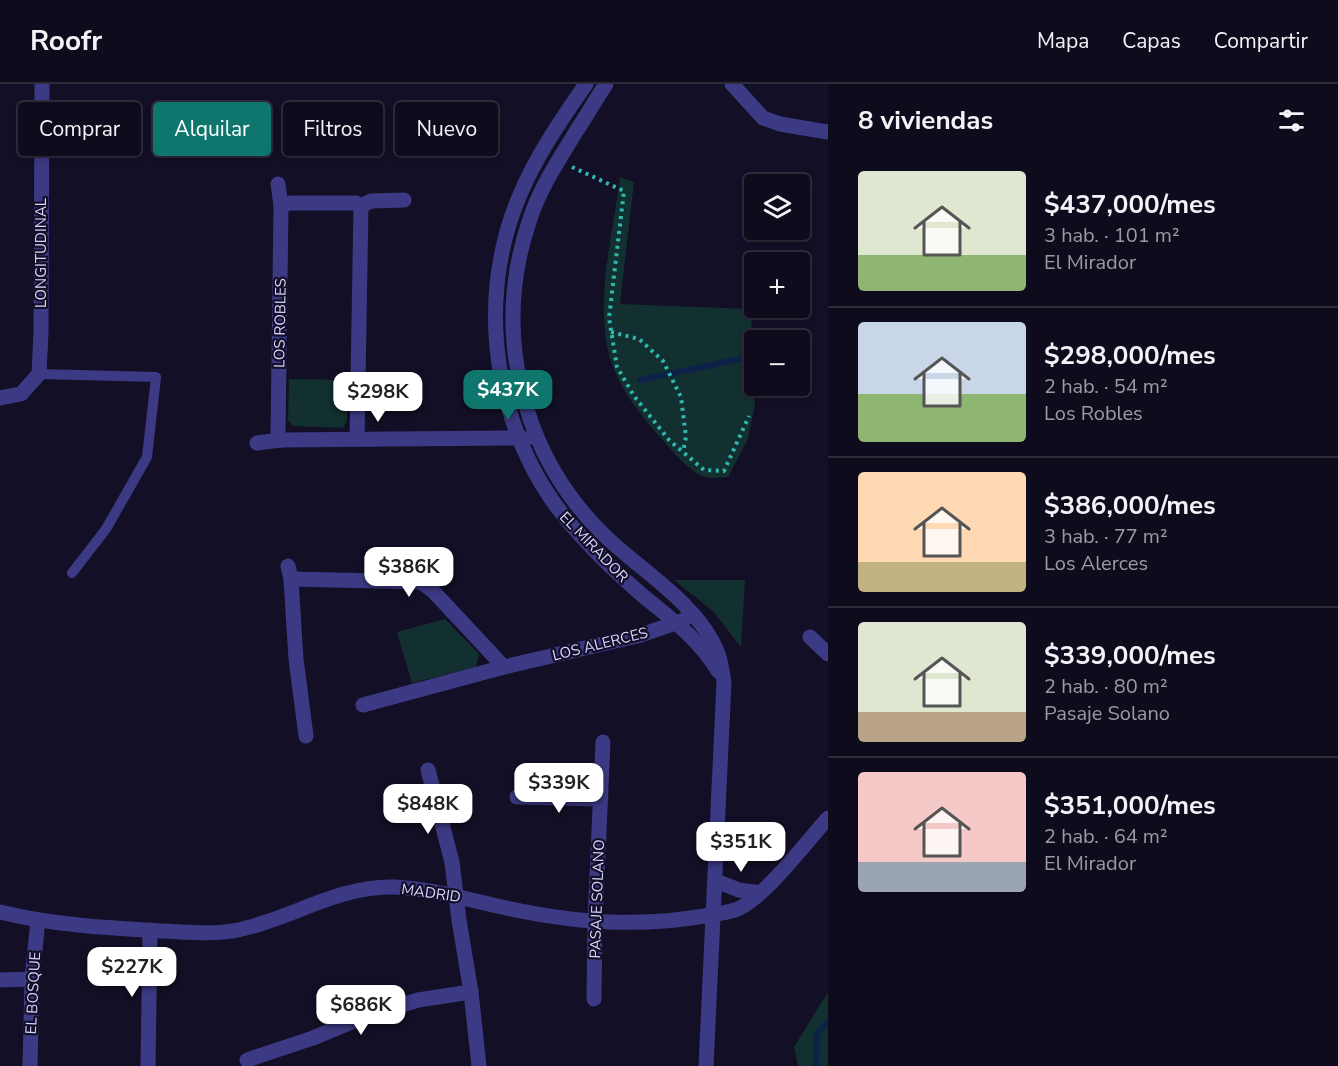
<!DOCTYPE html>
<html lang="es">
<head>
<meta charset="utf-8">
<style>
  :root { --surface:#0e0b1c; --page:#171425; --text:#f1f3f6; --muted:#9b9ba3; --line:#2e2b3b; --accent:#0f766e }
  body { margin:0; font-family:"Nunito Sans",sans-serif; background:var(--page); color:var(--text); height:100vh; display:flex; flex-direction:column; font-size:22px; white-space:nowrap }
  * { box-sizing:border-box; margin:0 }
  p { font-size:20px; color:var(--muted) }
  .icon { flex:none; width:33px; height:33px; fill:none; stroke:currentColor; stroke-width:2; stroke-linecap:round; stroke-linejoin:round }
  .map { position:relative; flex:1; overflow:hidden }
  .drawer { display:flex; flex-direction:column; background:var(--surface); width:510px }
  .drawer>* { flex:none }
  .banner { position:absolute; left:18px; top:18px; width:570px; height:54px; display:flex; gap:12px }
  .buttons { position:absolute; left:744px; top:90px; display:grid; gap:12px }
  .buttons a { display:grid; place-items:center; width:66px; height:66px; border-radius:6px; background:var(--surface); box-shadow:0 3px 9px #0003,0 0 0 2px var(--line); font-size:30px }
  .price { position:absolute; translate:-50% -51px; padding:0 14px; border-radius:12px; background:#fff; color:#222; font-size:20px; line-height:39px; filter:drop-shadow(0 2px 3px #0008) }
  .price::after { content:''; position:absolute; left:50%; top:36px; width:18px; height:14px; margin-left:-9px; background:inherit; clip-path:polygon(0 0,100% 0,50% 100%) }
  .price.active { background:var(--accent); color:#fff }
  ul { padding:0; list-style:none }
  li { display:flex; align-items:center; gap:18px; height:150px; padding:0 30px }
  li+li { border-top:2px solid var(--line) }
  li span { display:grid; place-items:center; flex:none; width:168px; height:120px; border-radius:6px; color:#555 }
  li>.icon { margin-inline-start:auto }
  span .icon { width:72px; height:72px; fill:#fffc; stroke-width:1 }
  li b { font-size:26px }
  h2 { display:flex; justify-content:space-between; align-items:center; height:72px; padding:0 30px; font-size:26px }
  .pill { padding:0 21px; border-radius:6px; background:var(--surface); box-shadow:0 3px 9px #0003,0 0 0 2px var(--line); font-size:21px; line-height:54px }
  .pill.active { background:var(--accent); color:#fff }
  header { display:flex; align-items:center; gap:36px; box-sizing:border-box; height:84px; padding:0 30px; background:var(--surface); border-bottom:2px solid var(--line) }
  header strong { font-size:28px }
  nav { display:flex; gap:33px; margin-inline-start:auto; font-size:21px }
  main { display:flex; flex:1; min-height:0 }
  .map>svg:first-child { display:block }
  .green { fill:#12302f }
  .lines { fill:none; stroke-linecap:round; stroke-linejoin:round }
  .stream { stroke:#0c2248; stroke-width:6 }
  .path { stroke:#2fb8b0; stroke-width:4; stroke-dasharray:3 4.5; stroke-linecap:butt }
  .service { stroke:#3d3a85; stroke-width:10 }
  .minor { stroke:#3d3a85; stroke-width:15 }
  .tertiary { stroke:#3d3a85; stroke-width:15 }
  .labels { text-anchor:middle; stroke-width:4.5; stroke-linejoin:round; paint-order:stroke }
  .street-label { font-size:15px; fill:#d9d4ff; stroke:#130f26 }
</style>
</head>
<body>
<header>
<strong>Roofr</strong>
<nav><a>Mapa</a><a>Capas</a><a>Compartir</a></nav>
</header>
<main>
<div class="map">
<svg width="828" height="982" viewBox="0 0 828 982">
  <rect width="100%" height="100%" fill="#130f26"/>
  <g class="green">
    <path d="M 620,93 L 634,98 L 620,220 L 751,225 L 755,321 L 748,355 L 728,393 C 721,393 712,395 705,393 C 692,390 670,365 661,354 C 640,331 619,304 610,274 C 594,215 613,152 620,93 Z"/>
    <path d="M 289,295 L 347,296 L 347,337 L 343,344 L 293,342 L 288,336 Z"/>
    <path d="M 674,496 L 745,496 L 741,563 L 713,527 Z"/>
    <path d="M 445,535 L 479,570 L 476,583 L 412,599 L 397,548 Z"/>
    <path d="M 828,908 L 828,982 L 798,982 L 794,963 Z"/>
  </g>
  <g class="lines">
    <g class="stream">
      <path d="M 640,296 L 754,272"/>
      <path d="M 816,982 L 817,949 L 828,938"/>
    </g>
    <g class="path">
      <path d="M 572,83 L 624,107 L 609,234 L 617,283 L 634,312 L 669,356 L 704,386 L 724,387 L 749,332"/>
      <path d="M 611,248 L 639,255 L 663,277 L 681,313 L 686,353 L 683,368"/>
    </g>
    <path class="service" d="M 39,290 L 156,293 L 147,373 L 106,445 L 72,489"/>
    <g class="minor">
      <path d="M 586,0 C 561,36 536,72 519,113 C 472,225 497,362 580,451 C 599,472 620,492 642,511 C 670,534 699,555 718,587"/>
      <path d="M 606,0 C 596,15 587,31 577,46 C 559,76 539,105 529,138 C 492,248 521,370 604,451 C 640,486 698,520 717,567 C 721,576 722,588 724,598 L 706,982"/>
      <path d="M 732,0 L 763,34 L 780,40 L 828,48"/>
      <path d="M 278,100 L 281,121 L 278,351 L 281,356"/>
      <path d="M 281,121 L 290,119 L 356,119 L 361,122 L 371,117 L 404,116"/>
      <path d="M 0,314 L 21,310 L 39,290 L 41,249 L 42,0"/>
      <path d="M 357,355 L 361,122"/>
      <path d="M 257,359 L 281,356 L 518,354 L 526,355"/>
      <path d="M 288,482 L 291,495 L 296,575 L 306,652"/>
      <path d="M 291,495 L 421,498 L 433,507 L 504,583"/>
      <path d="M 810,553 L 828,570"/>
      <path d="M 363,621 L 504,583 L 641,551 L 684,536"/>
      <path d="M 428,686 L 452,778 L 459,836 L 471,908 L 479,982"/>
      <path d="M 517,713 L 601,715"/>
      <path d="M 716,797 L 739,806 L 760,809"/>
      <path d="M 0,896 L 32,895"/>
      <path d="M 594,915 L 595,837 L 603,658"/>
      <path d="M 247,976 L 313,954 L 361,934 L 418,916 L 471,908"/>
      <path d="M 148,982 L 150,846"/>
    </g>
    <g class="tertiary">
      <path d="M 0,828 C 53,841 107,844 162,847 C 187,848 213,851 238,846 C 291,835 339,801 395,803 C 435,805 464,815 502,823 C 568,838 637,844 704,832 C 714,830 725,829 735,826 C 763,816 807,757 828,734"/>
      <path d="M 30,982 L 32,895 L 38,836"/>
    </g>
  </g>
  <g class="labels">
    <g class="street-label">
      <text transform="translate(41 169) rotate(-90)" y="5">LONGITUDINAL</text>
      <text transform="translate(280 239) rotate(-89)" y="5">LOS ROBLES</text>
      <text transform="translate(594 463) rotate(46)" y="5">EL MIRADOR</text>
      <text transform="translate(600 560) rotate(-14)" y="5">LOS ALERCES</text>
      <text transform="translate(431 809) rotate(8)" y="5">MADRID</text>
      <text transform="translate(597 815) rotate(-88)" y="5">PASAJE SOLANO</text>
      <text transform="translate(33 909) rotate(-87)" y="5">EL BOSQUE</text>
    </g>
  </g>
</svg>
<div class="buttons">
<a><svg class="icon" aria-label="layers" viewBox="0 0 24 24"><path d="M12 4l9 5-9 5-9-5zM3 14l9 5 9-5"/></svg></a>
<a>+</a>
<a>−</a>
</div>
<b class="price active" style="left:508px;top:337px">$437K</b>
<b class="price" style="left:378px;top:339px">$298K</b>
<b class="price" style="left:409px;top:514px">$386K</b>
<b class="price" style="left:559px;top:730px">$339K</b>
<b class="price" style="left:428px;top:751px">$848K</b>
<b class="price" style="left:741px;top:789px">$351K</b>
<b class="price" style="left:132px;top:914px">$227K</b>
<b class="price" style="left:361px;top:952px">$686K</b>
<div class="banner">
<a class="pill">Comprar</a>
<a class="pill active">Alquilar</a>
<a class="pill">Filtros</a>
<a class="pill">Nuevo</a>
</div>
</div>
<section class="drawer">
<h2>8 viviendas<svg class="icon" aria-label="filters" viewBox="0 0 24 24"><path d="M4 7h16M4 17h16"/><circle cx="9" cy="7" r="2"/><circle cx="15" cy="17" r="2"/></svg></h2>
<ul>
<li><span style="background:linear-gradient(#dfe7d0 70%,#8fb573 0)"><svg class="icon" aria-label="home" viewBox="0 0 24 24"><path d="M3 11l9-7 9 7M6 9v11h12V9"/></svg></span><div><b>$437,000/mes</b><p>3 hab. · 101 m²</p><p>El Mirador</p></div></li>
<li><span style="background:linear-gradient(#c9d6e8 60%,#8fb573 0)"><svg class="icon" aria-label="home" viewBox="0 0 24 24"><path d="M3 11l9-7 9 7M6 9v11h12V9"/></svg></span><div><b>$298,000/mes</b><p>2 hab. · 54 m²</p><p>Los Robles</p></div></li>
<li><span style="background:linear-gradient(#ffd9b3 75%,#c2b280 0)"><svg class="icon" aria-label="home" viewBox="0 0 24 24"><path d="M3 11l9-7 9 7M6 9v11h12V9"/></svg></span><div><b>$386,000/mes</b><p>3 hab. · 77 m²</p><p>Los Alerces</p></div></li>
<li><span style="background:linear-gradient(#dfe7d0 75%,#b9a48a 0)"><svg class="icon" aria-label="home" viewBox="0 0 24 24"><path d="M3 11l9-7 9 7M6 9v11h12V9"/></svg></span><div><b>$339,000/mes</b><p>2 hab. · 80 m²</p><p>Pasaje Solano</p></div></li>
<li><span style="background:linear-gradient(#f6c9c9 75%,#9aa5b1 0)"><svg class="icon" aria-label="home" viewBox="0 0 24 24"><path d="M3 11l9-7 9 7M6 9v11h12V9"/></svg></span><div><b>$351,000/mes</b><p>2 hab. · 64 m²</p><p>El Mirador</p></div></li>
</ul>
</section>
</main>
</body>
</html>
